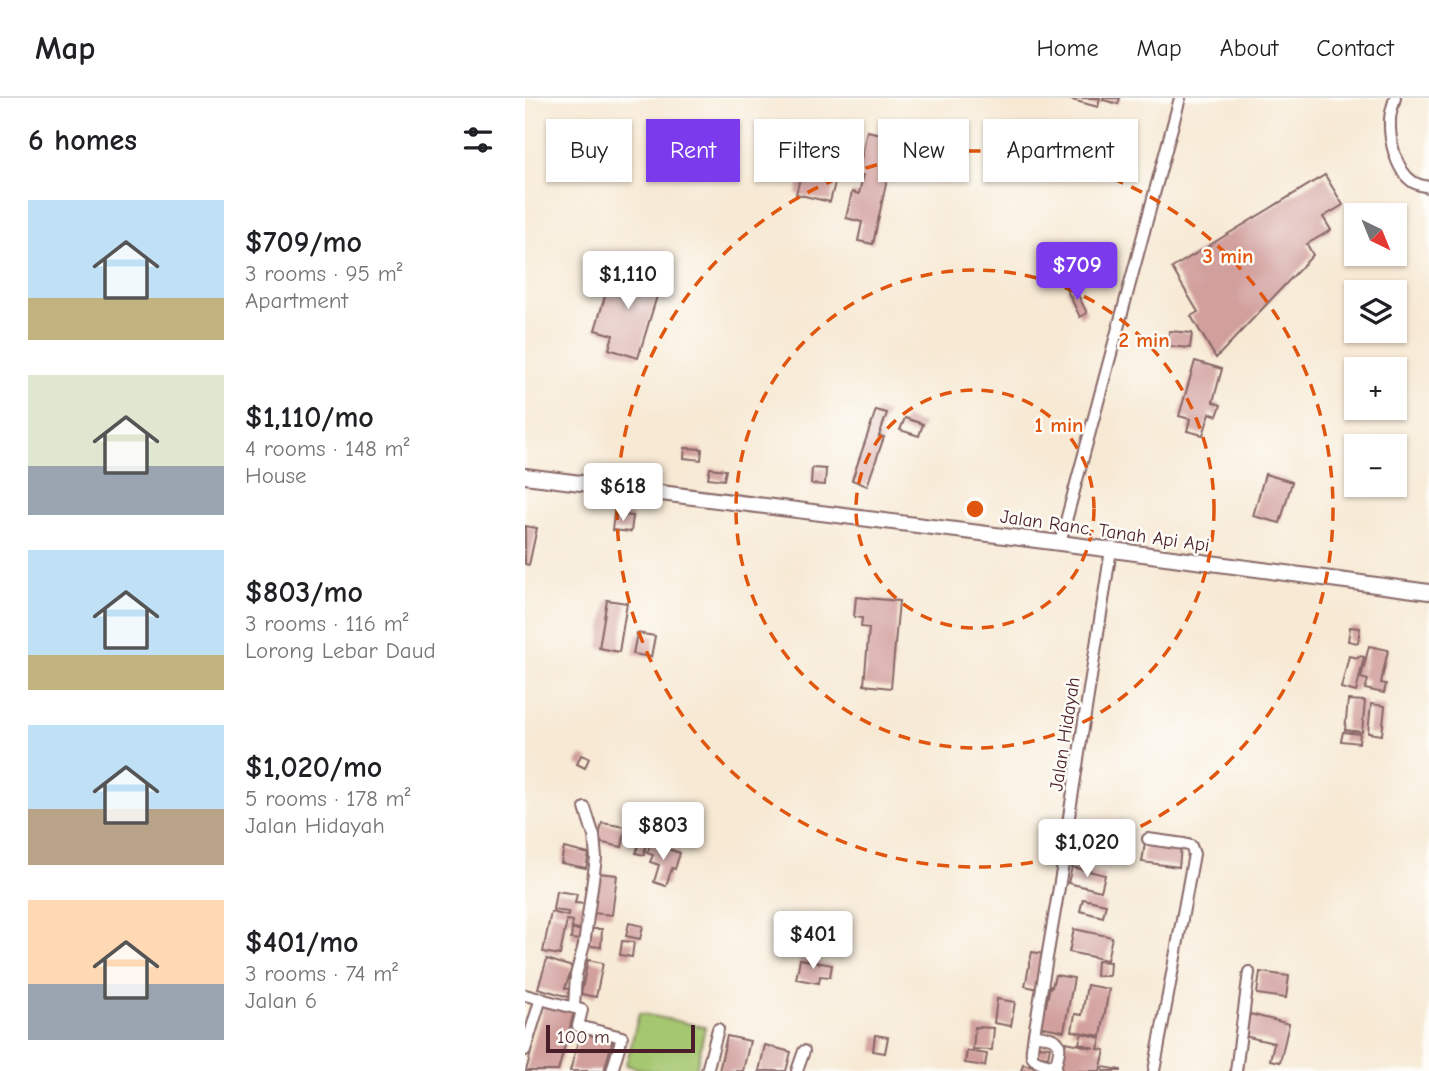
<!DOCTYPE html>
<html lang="en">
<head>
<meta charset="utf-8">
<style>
  :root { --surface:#fff; --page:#f6f6f6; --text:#202124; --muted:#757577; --line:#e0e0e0; --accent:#7c3aed }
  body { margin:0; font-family:"Comic Neue",sans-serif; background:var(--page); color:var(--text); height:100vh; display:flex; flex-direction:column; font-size:26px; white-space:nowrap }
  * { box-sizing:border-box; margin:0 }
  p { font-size:23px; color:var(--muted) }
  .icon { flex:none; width:38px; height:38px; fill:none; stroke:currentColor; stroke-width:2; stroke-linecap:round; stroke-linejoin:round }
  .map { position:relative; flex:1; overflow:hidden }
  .panel { display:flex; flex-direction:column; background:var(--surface); width:525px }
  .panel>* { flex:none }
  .banner { position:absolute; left:21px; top:21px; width:665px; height:63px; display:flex; gap:14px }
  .needle { width:46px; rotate:137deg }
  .fabs { position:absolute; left:819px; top:105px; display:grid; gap:14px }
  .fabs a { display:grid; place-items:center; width:63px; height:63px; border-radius:0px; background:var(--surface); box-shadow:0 2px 5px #0004; font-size:35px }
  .scale { position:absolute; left:21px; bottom:18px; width:149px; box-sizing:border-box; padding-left:7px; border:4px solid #4a1f2b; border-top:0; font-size:19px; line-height:24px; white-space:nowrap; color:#4a1f2b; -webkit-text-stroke:5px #fdfcf7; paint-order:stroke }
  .price { position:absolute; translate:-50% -60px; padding:0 16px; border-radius:7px; background:#fff; color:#222; font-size:23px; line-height:46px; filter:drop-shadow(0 2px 4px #0008) }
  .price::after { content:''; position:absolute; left:50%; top:42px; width:21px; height:16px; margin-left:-10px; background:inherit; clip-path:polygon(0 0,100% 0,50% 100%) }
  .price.active { background:var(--accent); color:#fff }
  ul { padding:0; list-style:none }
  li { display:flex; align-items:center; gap:21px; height:175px; padding:0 28px }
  li span { display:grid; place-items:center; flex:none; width:196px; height:140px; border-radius:0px; color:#555 }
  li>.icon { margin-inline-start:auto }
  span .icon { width:84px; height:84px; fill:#fffc; stroke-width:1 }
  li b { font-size:30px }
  h2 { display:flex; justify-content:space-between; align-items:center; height:84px; padding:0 28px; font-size:30px }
  .tag { padding:0 24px; border-radius:0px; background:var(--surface); box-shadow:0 2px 5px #0004; font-size:24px; line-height:63px }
  .tag.active { background:var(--accent); color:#fff }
  header { display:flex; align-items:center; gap:42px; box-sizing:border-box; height:98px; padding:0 35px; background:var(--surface); border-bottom:2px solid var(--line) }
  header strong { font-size:33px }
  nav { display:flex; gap:38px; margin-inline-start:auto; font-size:24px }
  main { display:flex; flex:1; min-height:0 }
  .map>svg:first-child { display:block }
  .green { fill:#a5c76f; stroke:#78734d; stroke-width:2 }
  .building { fill:#d19f9c }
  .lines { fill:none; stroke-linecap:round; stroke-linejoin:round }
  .minor-casing { stroke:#876666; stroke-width:14 }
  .tertiary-casing { stroke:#876666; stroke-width:18 }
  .minor { stroke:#fff; stroke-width:10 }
  .tertiary { stroke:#fff; stroke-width:14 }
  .ring { fill:none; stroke:#e0560e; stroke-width:3.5; stroke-dasharray:12 9 }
  .labels { text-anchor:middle; stroke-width:5; stroke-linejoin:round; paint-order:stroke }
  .street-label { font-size:19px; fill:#4a1f2b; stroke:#fdfcf7 }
  .centre { fill:#e0560e; stroke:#fdfcf7; stroke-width:3.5 }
  .ring-label { font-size:21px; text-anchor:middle; font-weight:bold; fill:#e0560e; stroke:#fdfcf7; stroke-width:5; stroke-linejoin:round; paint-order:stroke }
</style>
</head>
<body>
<header>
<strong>Map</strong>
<nav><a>Home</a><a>Map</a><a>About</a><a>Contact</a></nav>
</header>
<main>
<section class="panel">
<h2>6 homes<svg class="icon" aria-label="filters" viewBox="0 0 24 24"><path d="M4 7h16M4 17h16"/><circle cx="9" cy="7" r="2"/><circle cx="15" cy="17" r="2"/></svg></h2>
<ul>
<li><span style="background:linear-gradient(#bfe0f5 70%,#c2b280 0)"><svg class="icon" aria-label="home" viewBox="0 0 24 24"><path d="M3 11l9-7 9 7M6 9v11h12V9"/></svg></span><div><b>$709/mo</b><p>3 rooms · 95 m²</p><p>Apartment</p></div></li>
<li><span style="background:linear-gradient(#dfe7d0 65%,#9aa5b1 0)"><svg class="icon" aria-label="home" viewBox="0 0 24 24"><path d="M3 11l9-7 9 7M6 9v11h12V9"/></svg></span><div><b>$1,110/mo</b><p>4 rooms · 148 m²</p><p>House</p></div></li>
<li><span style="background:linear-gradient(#bfe0f5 75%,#c2b280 0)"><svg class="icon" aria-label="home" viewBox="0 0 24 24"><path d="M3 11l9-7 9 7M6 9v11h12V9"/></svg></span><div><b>$803/mo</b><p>3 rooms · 116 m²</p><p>Lorong Lebar Daud</p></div></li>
<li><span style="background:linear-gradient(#bfe0f5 60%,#b9a48a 0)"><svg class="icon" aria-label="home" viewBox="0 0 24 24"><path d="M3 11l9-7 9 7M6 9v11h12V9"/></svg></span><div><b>$1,020/mo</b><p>5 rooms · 178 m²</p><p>Jalan Hidayah</p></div></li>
<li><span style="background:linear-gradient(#ffd9b3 60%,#9aa5b1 0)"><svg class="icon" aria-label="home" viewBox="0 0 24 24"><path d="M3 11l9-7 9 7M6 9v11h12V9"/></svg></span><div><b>$401/mo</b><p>3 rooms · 74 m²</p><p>Jalan 6</p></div></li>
</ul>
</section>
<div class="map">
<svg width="904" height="973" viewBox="0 0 904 973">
  <rect width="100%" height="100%" fill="#fdfcf7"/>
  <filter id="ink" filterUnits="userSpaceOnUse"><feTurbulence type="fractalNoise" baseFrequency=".0143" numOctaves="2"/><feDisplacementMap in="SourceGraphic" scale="14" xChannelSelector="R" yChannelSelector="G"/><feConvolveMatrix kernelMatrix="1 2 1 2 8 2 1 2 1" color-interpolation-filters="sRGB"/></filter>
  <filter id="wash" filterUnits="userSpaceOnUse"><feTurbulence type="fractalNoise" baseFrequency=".00686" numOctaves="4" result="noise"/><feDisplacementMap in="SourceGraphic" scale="28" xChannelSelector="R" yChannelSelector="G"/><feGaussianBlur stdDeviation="1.57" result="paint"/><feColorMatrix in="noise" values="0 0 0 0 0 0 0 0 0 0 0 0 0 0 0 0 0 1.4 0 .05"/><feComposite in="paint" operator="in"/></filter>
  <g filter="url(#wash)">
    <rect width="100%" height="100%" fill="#f7e9d4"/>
    <path class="green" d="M 114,915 L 180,929 L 171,971 L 168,973 L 124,973 L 101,967 Z"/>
    <g id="blocks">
      <g class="building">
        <path d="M 540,0 L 575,0 L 573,9 Z"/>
        <path d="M 578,0 L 595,0 L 593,6 L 578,2 Z"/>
        <path d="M 342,33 L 371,39 L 348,146 L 333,143 L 337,124 L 321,120 L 327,94 L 334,96 L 338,77 L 333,76 Z"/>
        <path d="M 286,38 L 320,46 L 305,104 L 271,96 Z"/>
        <path d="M 800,77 L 818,107 L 798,119 L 806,132 L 782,146 L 788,157 L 691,260 L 666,218 L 673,214 L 647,170 Z"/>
        <path d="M 529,161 L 539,179 L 529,184 L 520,165 Z"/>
        <path d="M 88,171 L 136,185 L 113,260 L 84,251 L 88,237 L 70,232 Z"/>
        <path d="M 549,189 L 562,215 L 555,219 L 542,192 Z"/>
        <path d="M 644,233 L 667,235 L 665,250 L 643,248 Z"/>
        <path d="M 670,263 L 697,271 L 688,304 L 696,307 L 692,318 L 685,315 L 678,337 L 662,333 L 665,321 L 654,318 Z"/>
        <path d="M 351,312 L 362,315 L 354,338 L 359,339 L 342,388 L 327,382 Z"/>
        <path d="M 380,320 L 398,326 L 394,338 L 375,332 Z"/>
        <path d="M 160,350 L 177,351 L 176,362 L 159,360 Z"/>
        <path d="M 185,370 L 201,372 L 199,382 L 183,380 Z"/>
        <path d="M 287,370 L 301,371 L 300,387 L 286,386 Z"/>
        <path d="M 740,376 L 767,384 L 755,425 L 728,418 Z"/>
        <path d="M 89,416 L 108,418 L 106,434 L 87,432 Z"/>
        <path d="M 0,428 L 12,430 L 4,467 L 0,466 Z"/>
        <path d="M 331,499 L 374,503 L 366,590 L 339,587 L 344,530 L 336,529 L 337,520 L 329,519 Z"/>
        <path d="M 82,502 L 102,505 L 94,554 L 74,550 Z"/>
        <path d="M 825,529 L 835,530 L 833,545 L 823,543 Z"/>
        <path d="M 112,535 L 130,538 L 126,559 L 108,556 Z"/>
        <path d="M 844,548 L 863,552 L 856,585 L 861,586 L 859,595 L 840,591 L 843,582 L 836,580 Z"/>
        <path d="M 824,558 L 833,560 L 834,558 L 839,559 L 831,594 L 816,590 Z"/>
        <path d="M 823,602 L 840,603 L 837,634 L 820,632 Z"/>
        <path d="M 846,606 L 860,608 L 857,637 L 843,635 Z"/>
        <path d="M 818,634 L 835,636 L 834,645 L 816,643 Z"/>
        <path d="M 56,657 L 64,660 L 60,670 L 52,666 Z"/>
        <path d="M 77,725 L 101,729 L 97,749 L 73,744 Z"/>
        <rect x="522" y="729" width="13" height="30"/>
        <path d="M 557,740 L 567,741 L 566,757 L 556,756 Z"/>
        <path d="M 114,745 L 121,747 L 119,757 L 111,755 Z"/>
        <path d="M 126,745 L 155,755 L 150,771 L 147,770 L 141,788 L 129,784 L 134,767 L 125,764 L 128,757 L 122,755 Z"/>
        <path d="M 620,745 L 656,749 L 654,769 L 617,764 Z"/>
        <path d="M 39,750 L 64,756 L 61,770 L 36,765 Z"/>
        <path d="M 547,769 L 580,777 L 576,793 L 543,785 Z"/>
        <path d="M 73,775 L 92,777 L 87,817 L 68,815 Z"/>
        <path d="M 31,793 L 52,796 L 50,805 L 61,806 L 58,832 L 47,830 L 48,823 L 42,822 L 35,857 L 18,854 L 26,814 L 43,818 L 44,814 L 28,812 Z"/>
        <path d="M 558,801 L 581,806 L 578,819 L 555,813 Z"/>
        <path d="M 104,825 L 118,828 L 115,841 L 101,838 Z"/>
        <path d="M 66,831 L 77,831 L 76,849 L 65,848 Z"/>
        <path d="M 549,831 L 587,839 L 582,862 L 544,854 Z"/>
        <path d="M 47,832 L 58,832 L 57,842 L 46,841 Z"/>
        <path d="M 97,843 L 109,844 L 107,859 L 95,857 Z"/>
        <path d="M 507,854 L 520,856 L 513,891 L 500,888 Z"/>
        <path d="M 22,861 L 47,869 L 40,890 L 47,892 L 44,899 L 13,890 Z"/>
        <path d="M 275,861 L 307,867 L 305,879 L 295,878 L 294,885 L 271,881 Z"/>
        <path d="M 63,862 L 78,865 L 71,899 L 56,896 Z"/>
        <path d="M 572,863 L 585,864 L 584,878 L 571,878 Z"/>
        <path d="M 735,874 L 764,878 L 761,900 L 732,896 Z"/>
        <path d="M 530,877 L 549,880 L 539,933 L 513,928 L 517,907 L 521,908 L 525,888 L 527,889 Z"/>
        <path d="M 562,887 L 584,891 L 576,938 L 547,933 L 550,916 L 557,917 Z"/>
        <path d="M 472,901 L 490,904 L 486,928 L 469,925 Z"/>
        <path d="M 19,906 L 49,914 L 33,973 L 1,973 Z"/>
        <path d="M 725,916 L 764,926 L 755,964 L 745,962 L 749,945 L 719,938 Z"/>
        <path d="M 450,929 L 469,930 L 467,952 L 448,951 Z"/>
        <path d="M 56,932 L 88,941 L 79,973 L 45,973 Z"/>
        <path d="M 557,935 L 576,940 L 573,951 L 580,952 L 575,973 L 535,973 L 541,944 L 569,950 L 554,945 Z"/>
        <path d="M 350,937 L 363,939 L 360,955 L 348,953 Z"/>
        <path d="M 202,938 L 225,943 L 218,973 L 194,973 Z"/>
        <path d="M 240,947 L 266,954 L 261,973 L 234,973 Z"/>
        <path d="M 513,948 L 525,949 L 523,959 L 512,958 Z"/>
        <path d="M 442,953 L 462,956 L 460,968 L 440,965 Z"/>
        <path d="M 498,966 L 509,968 L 507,973 L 496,973 Z"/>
        <path d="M 578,969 L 596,972 L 596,973 L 578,973 Z"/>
      </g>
    </g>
  </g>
  <g filter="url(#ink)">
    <use href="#blocks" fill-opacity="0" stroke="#876666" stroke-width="2"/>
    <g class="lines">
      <defs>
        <g id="minor">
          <path d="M 870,0 C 868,7 865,15 865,22 C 864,42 871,73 888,84 C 893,87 898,88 904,89"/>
          <path d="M 535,445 L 655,0"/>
          <path d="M 623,741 L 659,746 L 666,748 L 669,756 L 629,973"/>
          <path d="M 0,897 L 57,912 L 53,928 L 97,939 L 87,973"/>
          <path d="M 49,909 L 51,877 L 59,847 L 71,760 L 69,738 L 60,710"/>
          <path d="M 509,936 C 505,963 503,962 531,968"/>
          <path d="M 0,952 L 16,900"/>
          <path d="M 182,973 L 193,931"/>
          <path d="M 272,973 L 279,953"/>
          <path d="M 529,973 C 537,944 540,942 509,936 L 538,766 L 543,725 L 586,452"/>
          <path d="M 711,973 L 724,874"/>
        </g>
        <path id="tertiary" d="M 0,378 L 535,445 L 904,494"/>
      </defs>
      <use href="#minor" class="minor-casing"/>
      <use href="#tertiary" class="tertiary-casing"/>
      <use href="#minor" class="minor"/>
      <use href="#tertiary" class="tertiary"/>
    </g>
  </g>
  <g class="ring">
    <circle cx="450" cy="411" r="119"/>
    <circle cx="450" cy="411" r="239"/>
    <circle cx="450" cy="411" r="358"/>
  </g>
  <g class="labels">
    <g class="street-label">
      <text transform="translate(580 432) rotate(8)" y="7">Jalan Ranc. Tanah Api Api</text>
      <text transform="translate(539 636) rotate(-81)" y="7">Jalan Hidayah</text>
    </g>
  </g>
  <circle cx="450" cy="411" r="10" class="centre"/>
  <g class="ring-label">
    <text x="703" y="165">3 min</text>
    <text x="619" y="249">2 min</text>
    <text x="534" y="334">1 min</text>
  </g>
</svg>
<div class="fabs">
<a><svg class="needle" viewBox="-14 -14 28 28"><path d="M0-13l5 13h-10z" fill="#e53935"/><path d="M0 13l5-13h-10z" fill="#757577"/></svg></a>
<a><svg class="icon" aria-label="layers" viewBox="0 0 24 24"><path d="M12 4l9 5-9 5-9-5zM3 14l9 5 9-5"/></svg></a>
<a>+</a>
<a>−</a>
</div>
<div class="scale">100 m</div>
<b class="price active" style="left:552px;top:204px">$709</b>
<b class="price" style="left:103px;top:213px">$1,110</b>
<b class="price" style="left:98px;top:425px">$618</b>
<b class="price" style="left:138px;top:764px">$803</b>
<b class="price" style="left:562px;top:781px">$1,020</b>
<b class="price" style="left:288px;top:873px">$401</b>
<div class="banner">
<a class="tag">Buy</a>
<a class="tag active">Rent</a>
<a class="tag">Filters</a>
<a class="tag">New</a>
<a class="tag">Apartment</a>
</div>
</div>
</main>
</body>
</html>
